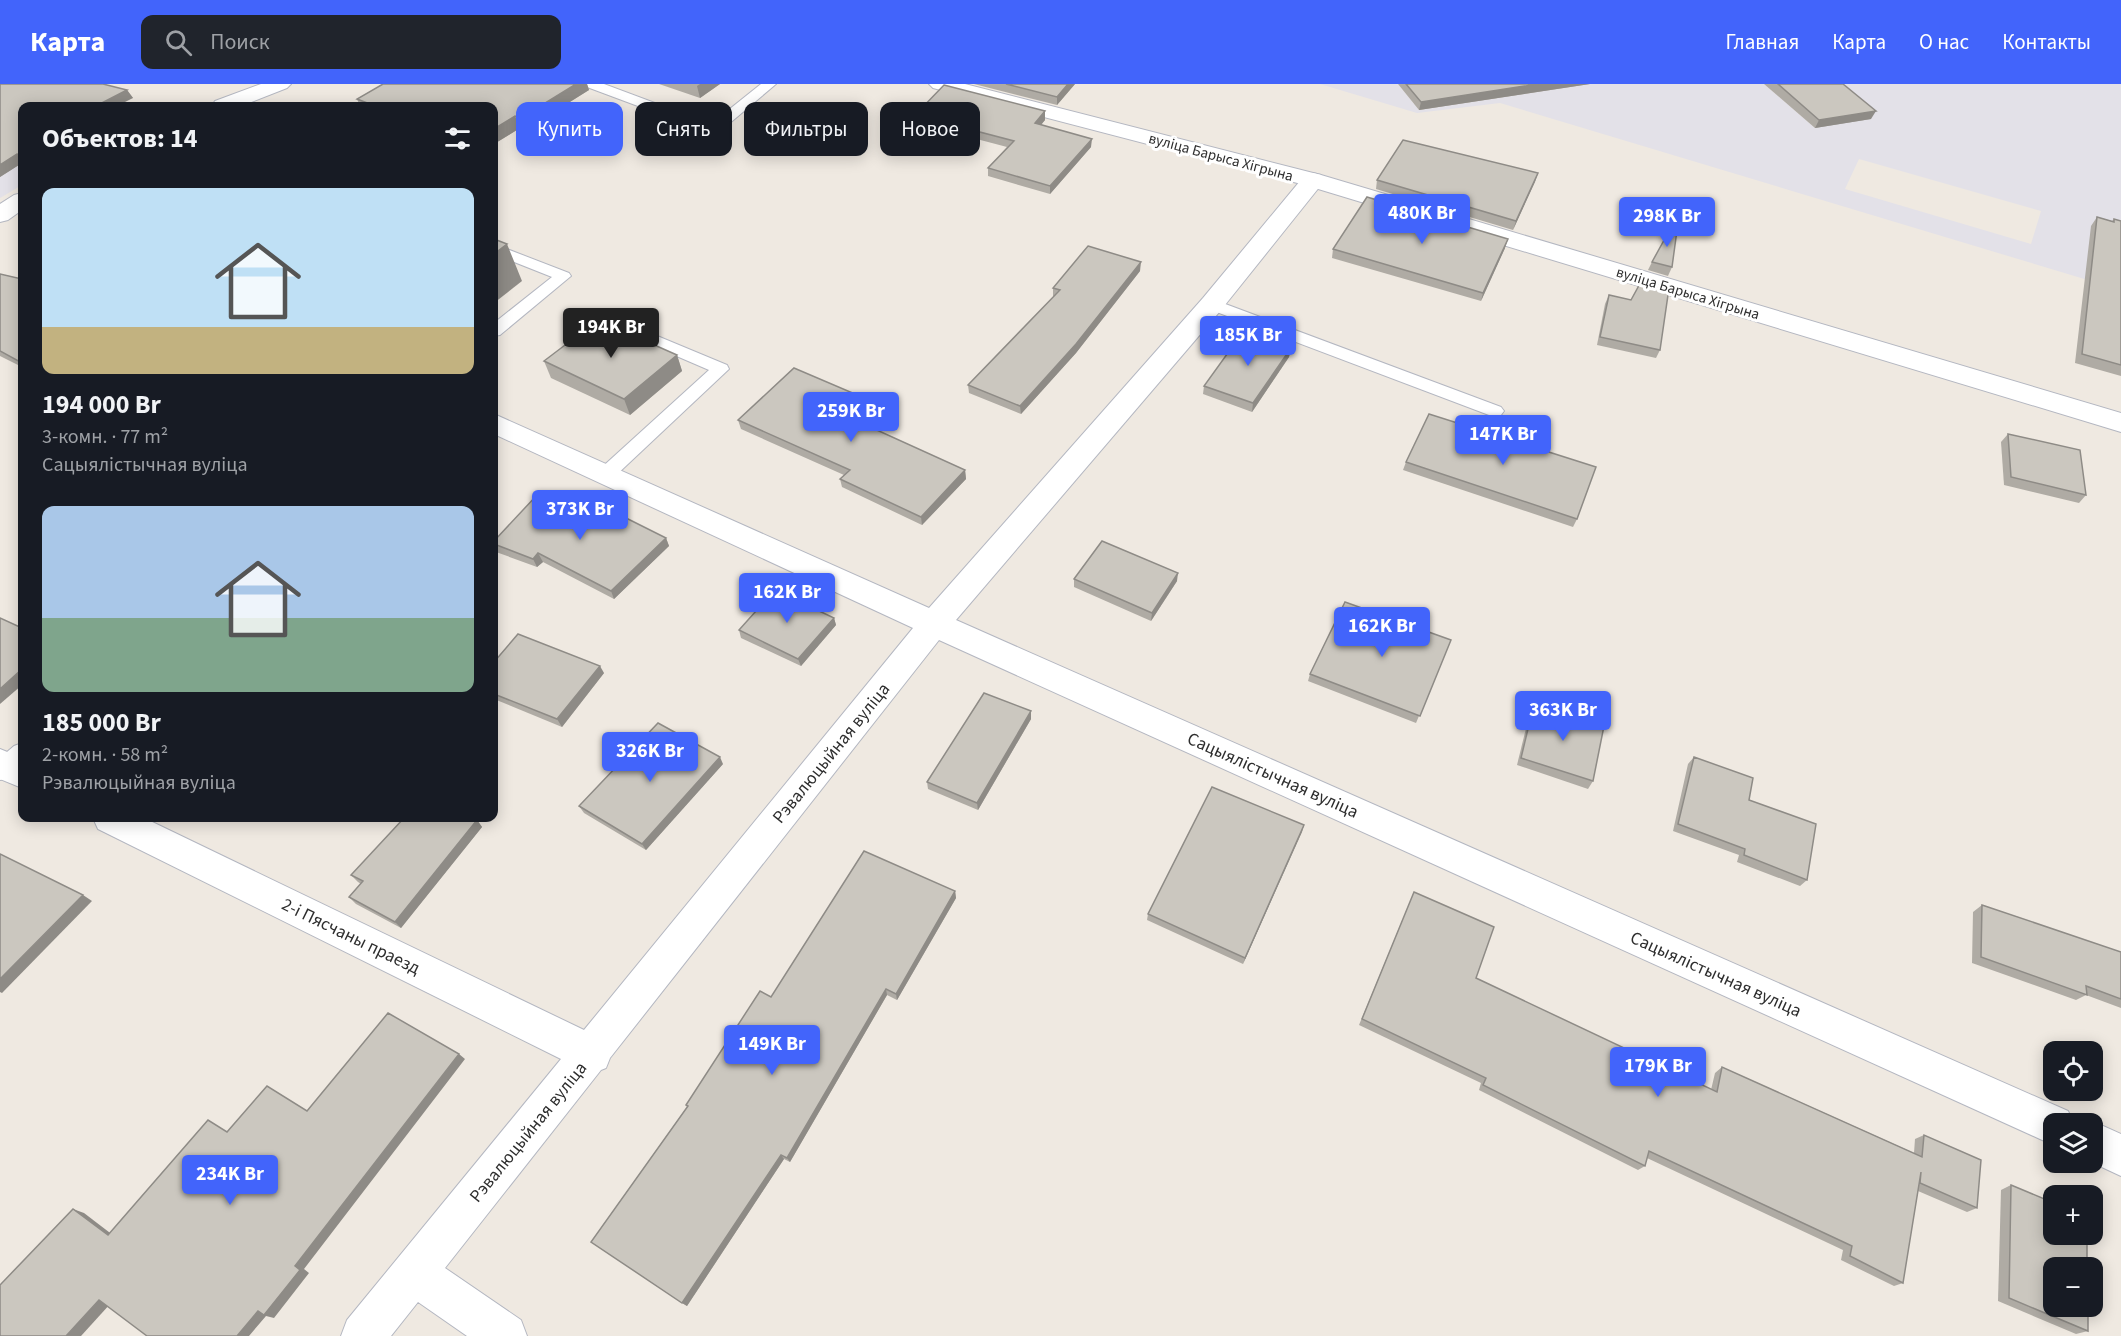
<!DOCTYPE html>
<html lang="ru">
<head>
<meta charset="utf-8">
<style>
  :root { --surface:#171b24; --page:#20242c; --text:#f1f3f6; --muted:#9ea1a6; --accent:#4264fb }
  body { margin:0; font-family:"Source Sans 3",sans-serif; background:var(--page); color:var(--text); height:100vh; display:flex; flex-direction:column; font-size:22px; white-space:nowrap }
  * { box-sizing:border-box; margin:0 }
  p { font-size:20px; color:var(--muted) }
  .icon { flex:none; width:33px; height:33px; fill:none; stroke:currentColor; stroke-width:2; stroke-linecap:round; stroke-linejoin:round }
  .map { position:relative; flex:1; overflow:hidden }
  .sheet { position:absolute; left:18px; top:18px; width:480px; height:720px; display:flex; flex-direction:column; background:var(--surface); border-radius:12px; box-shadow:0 3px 15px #0003 }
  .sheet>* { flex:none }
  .banner { position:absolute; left:516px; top:18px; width:570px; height:54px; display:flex; gap:12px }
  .tools { position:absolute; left:2043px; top:957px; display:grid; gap:12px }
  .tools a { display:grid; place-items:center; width:60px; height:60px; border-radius:12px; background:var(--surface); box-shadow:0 3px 15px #0003; font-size:30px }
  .price { position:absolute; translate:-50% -51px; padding:0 14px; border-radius:6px; background:var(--accent); color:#fff; font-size:20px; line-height:39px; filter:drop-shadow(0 2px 3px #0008) }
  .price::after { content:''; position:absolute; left:50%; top:36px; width:18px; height:14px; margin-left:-9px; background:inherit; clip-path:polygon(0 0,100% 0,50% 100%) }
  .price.on { background:#222; color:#fff }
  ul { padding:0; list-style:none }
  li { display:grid; align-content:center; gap:12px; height:318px; padding:0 24px }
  li span { display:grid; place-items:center; height:186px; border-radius:12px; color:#555 }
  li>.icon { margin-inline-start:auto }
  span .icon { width:108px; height:108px; fill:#fffc; stroke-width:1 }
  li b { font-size:26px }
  h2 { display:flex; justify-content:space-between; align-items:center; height:72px; padding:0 24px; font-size:26px }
  .pill { padding:0 21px; border-radius:12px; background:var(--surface); box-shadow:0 3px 15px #0003; font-size:21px; line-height:54px }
  .pill.on { background:var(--accent); color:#fff }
  header { display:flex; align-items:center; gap:36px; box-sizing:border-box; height:84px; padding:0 30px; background:var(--accent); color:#fff }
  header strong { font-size:28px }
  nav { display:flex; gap:33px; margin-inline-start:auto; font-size:21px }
  .search { width:420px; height:54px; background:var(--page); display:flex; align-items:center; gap:15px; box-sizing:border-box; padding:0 21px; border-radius:12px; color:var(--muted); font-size:22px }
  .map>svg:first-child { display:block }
  .industrial { fill:#e3e1e8; fill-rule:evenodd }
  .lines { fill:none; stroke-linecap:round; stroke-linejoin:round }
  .service-casing { stroke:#b4b7c1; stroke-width:2 }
  .minor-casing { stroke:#b4b7c1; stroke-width:2 }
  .tertiary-casing { stroke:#b4b7c1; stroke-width:2 }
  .service { fill:#fff; fill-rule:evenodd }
  .minor { fill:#fff; fill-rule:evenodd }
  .tertiary { fill:#fff; fill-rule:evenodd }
  .wall { fill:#afaba4 }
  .shaded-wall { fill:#8e8b86 }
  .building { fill:#cbc7bf; stroke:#8e8b86; stroke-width:1.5 }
  .labels { text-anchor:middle; stroke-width:6; stroke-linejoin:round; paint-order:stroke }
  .far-street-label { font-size:15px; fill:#2e2e2e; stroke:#fff }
  .street-label { font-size:18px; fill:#2e2e2e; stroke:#fff }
</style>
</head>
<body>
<header>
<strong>Карта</strong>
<div class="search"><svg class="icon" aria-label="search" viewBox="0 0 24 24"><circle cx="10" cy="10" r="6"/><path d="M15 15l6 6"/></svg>Поиск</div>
<nav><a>Главная</a><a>Карта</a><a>О нас</a><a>Контакты</a></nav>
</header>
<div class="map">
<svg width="2121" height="1252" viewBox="0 0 2121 1252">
  <rect width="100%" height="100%" fill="#efe9e1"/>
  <g class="industrial">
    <path d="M 1320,0 L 1398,0 L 1419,26 L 1590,0 L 1764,0 L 1815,44 L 1829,0 L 2121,0 L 2121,206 L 1500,19 L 1417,29 ZM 1859,75 L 2041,127 L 2031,160 L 1845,105 Z"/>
    <path d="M 0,21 L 22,28 L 22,101 L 0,114 Z"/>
  </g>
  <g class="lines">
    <defs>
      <g id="service">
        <path d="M 585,0 L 604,0 L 711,40 L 761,0 L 776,0 L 718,49 L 713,50 L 587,3 Z"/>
        <path d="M 494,160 L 569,189 L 571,192 L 500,251 L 494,252 L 494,239 L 552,193 L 494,170 Z"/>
        <path d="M 1212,215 L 1501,323 L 1504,327 L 1501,331 L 1489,331 L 1206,224 L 1204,220 L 1206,216 Z"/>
        <path d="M 650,249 L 727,281 L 729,285 L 612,395 L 606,396 L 600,395 L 597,390 L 600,385 L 709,286 L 644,258 L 642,254 L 644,250 Z"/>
        <path d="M 22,659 L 22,681 L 8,694 L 0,696 L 0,674 L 14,662 Z"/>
      </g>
      <g id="minor">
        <path d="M 261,0 L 291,0 L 287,4 L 241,22 L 212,22 L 215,17 Z"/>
        <path d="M 1313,89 L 1321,91 L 1324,96 L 1321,101 L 1221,226 L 956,536 L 2068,1027 L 2074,1040 L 2054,1040 L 2054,1061 L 2040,1055 L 939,556 L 610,974 L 606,984 L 601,986 L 445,1184 L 521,1236 L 527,1252 L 467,1252 L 418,1218 L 391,1252 L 341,1252 L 347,1236 L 561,975 L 98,745 L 93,734 L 144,734 L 584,946 L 913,544 L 494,350 L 494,330 L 929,524 L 1203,214 L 1305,91 Z"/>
        <path d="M 22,109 L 22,126 L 8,136 L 0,138 L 0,120 L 14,111 Z"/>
        <path d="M 0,665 L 22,674 L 22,704 L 0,695 Z"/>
        <path d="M 2092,1037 L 2121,1050 L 2121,1092 L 2091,1078 L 2092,1078 L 2092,1040 L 2087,1040 Z"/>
      </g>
      <path id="tertiary" d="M 929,0 L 965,0 L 1321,91 L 2121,329 L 2121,348 L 1305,101 L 933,4 Z"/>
    </defs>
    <use href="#service" class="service-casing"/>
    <use href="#minor" class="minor-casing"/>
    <use href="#tertiary" class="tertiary-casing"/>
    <use href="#service" class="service"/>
    <use href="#minor" class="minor"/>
    <use href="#tertiary" class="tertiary"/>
  </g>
  <g class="wall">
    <path d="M 0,0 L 127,6 L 133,14 L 22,22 L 22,79 L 0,93 Z"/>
    <path d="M 383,0 L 587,0 L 589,6 L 525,46 L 520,44 L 494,60 L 494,22 L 360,22 L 357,15 Z"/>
    <path d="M 659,0 L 720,0 L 700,14 Z"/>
    <path d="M 974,0 L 1075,0 L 1057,21 Z"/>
    <path d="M 1398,0 L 1590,0 L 1419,26 Z"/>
    <path d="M 1764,0 L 1843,0 L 1871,35 L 1815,44 Z"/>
    <path d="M 915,31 L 1045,36 L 1041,41 L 1091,63 L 1050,110 L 988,92 L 988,84 L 1007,63 L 916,39 Z"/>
    <path d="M 1538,89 L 1513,146 L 1376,105 L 1377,96 Z"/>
    <path d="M 2097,133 L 2112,137 L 2114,135 L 2121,137 L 2121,292 L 2075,279 L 2091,142 Z"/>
    <path d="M 1505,164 L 1481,217 L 1332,174 L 1333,165 Z"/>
    <path d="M 1652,178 L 1672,183 L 1668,192 L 1648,186 Z"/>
    <path d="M 1140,187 L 1076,269 L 1021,330 L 969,309 L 968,301 L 1054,213 L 1053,212 L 1053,204 Z"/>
    <path d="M 0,190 L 22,195 L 22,283 L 0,272 Z"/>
    <path d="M 1609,211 L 1660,266 L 1656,274 L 1597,261 L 1605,220 Z"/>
    <path d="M 1291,264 L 1289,273 L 1252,328 L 1203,310 L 1204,302 Z"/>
    <path d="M 677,271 L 682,287 L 630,331 L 551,294 L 544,277 Z"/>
    <path d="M 855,310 L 857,318 L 844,331 L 965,386 L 966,395 L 922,441 L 842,403 L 840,395 L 844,391 L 741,345 L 738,336 Z"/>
    <path d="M 2008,350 L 2086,411 L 2079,419 L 2004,401 L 2001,358 Z"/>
    <path d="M 1406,378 L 1577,435 L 1573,443 L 1403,386 Z"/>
    <path d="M 600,434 L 666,454 L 669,462 L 614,515 L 543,478 L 537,483 L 496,468 L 494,463 L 494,457 Z"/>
    <path d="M 1074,495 L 1177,497 L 1151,537 L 1074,503 Z"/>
    <path d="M 834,534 L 836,541 L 801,582 L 741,554 L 739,546 Z"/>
    <path d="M 1451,556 L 1416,639 L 1308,597 L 1310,590 Z"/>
    <path d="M 494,578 L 604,589 L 562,643 L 494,615 Z"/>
    <path d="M 1534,620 L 1593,697 L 1588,705 L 1517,681 L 1530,628 Z"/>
    <path d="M 1031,627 L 1031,635 L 978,726 L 928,705 L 927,698 Z"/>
    <path d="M 1694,673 L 1749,716 L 1807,796 L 1800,802 L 1737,778 L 1739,771 L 1673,747 L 1688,680 Z"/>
    <path d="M 723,680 L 646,766 L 584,729 L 579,722 Z"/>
    <path d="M 477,736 L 482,743 L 401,844 L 356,820 L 349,813 L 361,800 L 358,798 L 351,791 Z"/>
    <path d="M 1304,741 L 1243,880 L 1147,836 L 1148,830 Z"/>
    <path d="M 955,807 L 956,814 L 897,916 L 887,911 L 790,1078 L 784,1075 L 687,1222 L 591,1158 L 687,1023 L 686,1021 L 771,913 Z"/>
    <path d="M 1414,808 L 1476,894 L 1711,1006 L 1715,989 L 1722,983 L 1914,1069 L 1915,1055 L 1924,1051 L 1977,1124 L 1967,1128 L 1918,1107 L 1903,1199 L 1894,1202 L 1841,1176 L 1843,1166 L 1647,1074 L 1645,1082 L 1638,1086 L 1479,1006 L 1481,999 L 1359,941 Z"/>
    <path d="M 1982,821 L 2121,868 L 2121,924 L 2086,911 L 2076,916 L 1972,879 L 1973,828 Z"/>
    <path d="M 2011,1101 L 2088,1247 L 2076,1250 L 1998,1217 L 2001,1106 Z"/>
  </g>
  <g class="shaded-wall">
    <path d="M 576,0 L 587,0 L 589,6 L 525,46 L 521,34 Z"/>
    <path d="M 700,0 L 720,0 L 700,14 L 697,2 Z"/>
    <path d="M 1068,0 L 1075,0 L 1057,21 L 1057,13 Z"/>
    <path d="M 1538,0 L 1590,0 L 1419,26 L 1421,18 Z"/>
    <path d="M 127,6 L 133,14 L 117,22 L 96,22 Z"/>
    <path d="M 1045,27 L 1045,36 L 1035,48 L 1035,39 Z"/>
    <path d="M 1876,27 L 1871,35 L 1815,44 L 1819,36 Z"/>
    <path d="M 515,32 L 520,44 L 494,60 L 494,45 Z"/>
    <path d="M 1092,55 L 1091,63 L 1050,110 L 1050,102 Z"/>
    <path d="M 17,70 L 22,77 L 22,79 L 0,93 L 0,81 Z"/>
    <path d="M 1538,89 L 1535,98 L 1513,146 L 1516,137 Z"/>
    <path d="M 1508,155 L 1505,164 L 1481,217 L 1483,209 Z"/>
    <path d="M 507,160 L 522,197 L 494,219 L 494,170 Z"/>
    <path d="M 1141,178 L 1140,187 L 1076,269 L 1021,330 L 1020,322 Z"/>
    <path d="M 1291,264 L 1289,273 L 1252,328 L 1253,319 Z"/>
    <path d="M 677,271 L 682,287 L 630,331 L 624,315 Z"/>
    <path d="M 855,310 L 857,318 L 838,336 L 837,328 Z"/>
    <path d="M 965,386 L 966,395 L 922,441 L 921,433 Z"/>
    <path d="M 666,454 L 669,462 L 614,515 L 611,507 Z"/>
    <path d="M 538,469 L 543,478 L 537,483 L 533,475 Z"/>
    <path d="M 1178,489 L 1177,497 L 1151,537 L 1152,529 Z"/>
    <path d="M 834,534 L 836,541 L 801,582 L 798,575 Z"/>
    <path d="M 600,582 L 604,589 L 562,643 L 557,635 Z"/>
    <path d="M 22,585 L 22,601 L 0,620 L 0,605 Z"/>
    <path d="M 1031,627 L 1031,635 L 978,726 L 977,719 Z"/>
    <path d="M 720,673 L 723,680 L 646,766 L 642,760 Z"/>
    <path d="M 477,736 L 482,743 L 401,844 L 395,838 Z"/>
    <path d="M 1304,741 L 1302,748 L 1243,880 L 1245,874 Z"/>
    <path d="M 955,807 L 956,814 L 897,916 L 896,910 Z"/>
    <path d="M 83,811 L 92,817 L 2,909 L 0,908 L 0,895 Z"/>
    <path d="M 886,905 L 887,911 L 790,1078 L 787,1074 Z"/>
    <path d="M 459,970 L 465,975 L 304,1185 L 309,1189 L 274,1234 L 266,1232 L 249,1252 L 237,1252 L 295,1182 Z"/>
    <path d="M 781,1071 L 784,1075 L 687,1222 L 682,1219 Z"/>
    <path d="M 73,1125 L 84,1129 L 118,1155 L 108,1151 Z"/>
    <path d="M 99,1216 L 111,1219 L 81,1252 L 66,1252 Z"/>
  </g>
  <g class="building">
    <path d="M 0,0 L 103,0 L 127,6 L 96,22 L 22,22 L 22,71 L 17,70 L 0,81 Z"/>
    <path d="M 383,0 L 576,0 L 521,34 L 515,32 L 494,45 L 494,22 L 375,22 L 357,15 Z"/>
    <path d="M 1006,0 L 1068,0 L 1057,13 Z"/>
    <path d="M 1406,0 L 1538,0 L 1421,18 Z"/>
    <path d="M 1778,0 L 1843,0 L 1876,27 L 1819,36 Z"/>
    <path d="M 944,1 L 1045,27 L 1035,39 L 1092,55 L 1050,102 L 988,84 L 1014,57 L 915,31 Z"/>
    <path d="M 1403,56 L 1538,89 L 1516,137 L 1377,96 Z"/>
    <path d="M 1367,113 L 1508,155 L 1483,209 L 1333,165 Z"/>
    <path d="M 2097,133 L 2114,138 L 2114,135 L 2121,137 L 2121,281 L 2082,270 Z"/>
    <path d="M 1674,138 L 1678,139 L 1672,183 L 1652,178 Z"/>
    <path d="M 494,155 L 507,160 L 494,170 Z"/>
    <path d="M 1088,162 L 1141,178 L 1076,260 L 1020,322 L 968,301 L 1060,206 L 1053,204 Z"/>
    <path d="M 0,190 L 22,195 L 22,279 L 0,267 Z"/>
    <path d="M 1642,196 L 1669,204 L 1660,266 L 1600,253 L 1609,211 L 1631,216 Z"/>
    <path d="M 598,236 L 677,271 L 624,315 L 544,277 Z"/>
    <path d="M 1243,248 L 1291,264 L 1253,319 L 1204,302 Z"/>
    <path d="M 794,284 L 855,310 L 837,328 L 965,386 L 921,433 L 840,395 L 850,386 L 738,336 Z"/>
    <path d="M 1429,330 L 1596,383 L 1577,435 L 1406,378 Z"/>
    <path d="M 2008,350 L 2080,366 L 2086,411 L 2011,393 Z"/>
    <path d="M 537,411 L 600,434 L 610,426 L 666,454 L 611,507 L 538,469 L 533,475 L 494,460 L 494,457 Z"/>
    <path d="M 1102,457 L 1178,489 L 1152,529 L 1074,495 Z"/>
    <path d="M 775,506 L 834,534 L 798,575 L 739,546 Z"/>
    <path d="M 1345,518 L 1451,556 L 1420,632 L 1310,590 Z"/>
    <path d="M 0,534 L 22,544 L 22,585 L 0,605 Z"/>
    <path d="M 518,550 L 600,582 L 557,635 L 494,610 L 494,578 Z"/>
    <path d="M 984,609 L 1031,627 L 977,719 L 927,698 Z"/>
    <path d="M 1534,620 L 1604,642 L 1593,697 L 1521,674 Z"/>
    <path d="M 658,639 L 720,673 L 642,760 L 579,722 Z"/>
    <path d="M 1694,673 L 1753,694 L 1749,716 L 1816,740 L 1807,796 L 1744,771 L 1745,765 L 1678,740 Z"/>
    <path d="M 1212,703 L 1304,741 L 1245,874 L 1148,830 Z"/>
    <path d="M 404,734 L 473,734 L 477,736 L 395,838 L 349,813 L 363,797 L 351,791 Z"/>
    <path d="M 864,767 L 955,807 L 896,910 L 886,905 L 787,1074 L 781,1071 L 682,1219 L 591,1158 L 688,1022 L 686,1021 L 760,907 L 771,913 Z"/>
    <path d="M 0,770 L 83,811 L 0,895 Z"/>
    <path d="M 1414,808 L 1494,843 L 1476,894 L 1717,1008 L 1722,983 L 1922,1073 L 1924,1051 L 1981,1076 L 1977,1124 L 1920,1099 L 1921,1088 L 1903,1199 L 1850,1172 L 1852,1162 L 1649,1067 L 1645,1082 L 1483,1001 L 1486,994 L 1362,935 Z"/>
    <path d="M 1982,821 L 2121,868 L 2121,915 L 2086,902 L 2087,911 L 1981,873 Z"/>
    <path d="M 388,929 L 459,970 L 295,1182 L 300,1186 L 264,1231 L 258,1227 L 237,1252 L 147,1252 L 99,1216 L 66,1252 L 0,1252 L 0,1201 L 73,1125 L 108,1151 L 208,1036 L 227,1048 L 267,1002 L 307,1027 Z"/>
    <path d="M 2011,1101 L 2054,1119 L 2054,1150 L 2087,1150 L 2087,1184 L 2054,1184 L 2054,1222 L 2088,1222 L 2088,1247 L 2009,1214 Z"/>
  </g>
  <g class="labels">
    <g class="far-street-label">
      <text transform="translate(1221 73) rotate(15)" y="5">вуліца Барыса Хігрына</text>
      <text transform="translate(1688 209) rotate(17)" y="5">вуліца Барыса Хігрына</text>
    </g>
    <g class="street-label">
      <text transform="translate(831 669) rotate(-51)" y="6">Рэвалюцыйная вуліца</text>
      <text transform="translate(1273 691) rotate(24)" y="6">Сацыялістычная вуліца</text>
      <text transform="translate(351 852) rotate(26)" y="6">2-і Пясчаны праезд</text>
      <text transform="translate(1716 890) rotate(24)" y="6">Сацыялістычная вуліца</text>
      <text transform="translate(528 1048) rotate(-51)" y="6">Рэвалюцыйная вуліца</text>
    </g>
  </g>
</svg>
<div class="tools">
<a><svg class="icon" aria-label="locate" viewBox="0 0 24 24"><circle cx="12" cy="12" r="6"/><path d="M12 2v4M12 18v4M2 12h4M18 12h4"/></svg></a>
<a><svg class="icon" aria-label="layers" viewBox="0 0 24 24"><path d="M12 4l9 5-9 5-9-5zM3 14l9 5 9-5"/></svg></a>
<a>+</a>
<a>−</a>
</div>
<b class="price" style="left:1422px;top:161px">480K Br</b>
<b class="price" style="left:1667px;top:164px">298K Br</b>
<b class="price on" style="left:611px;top:275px">194K Br</b>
<b class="price" style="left:1248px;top:283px">185K Br</b>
<b class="price" style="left:851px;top:359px">259K Br</b>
<b class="price" style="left:1503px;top:382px">147K Br</b>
<b class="price" style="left:580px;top:457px">373K Br</b>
<b class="price" style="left:787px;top:540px">162K Br</b>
<b class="price" style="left:1382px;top:574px">162K Br</b>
<b class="price" style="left:1563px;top:658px">363K Br</b>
<b class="price" style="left:650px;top:699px">326K Br</b>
<b class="price" style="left:772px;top:992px">149K Br</b>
<b class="price" style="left:1658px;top:1014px">179K Br</b>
<b class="price" style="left:230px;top:1122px">234K Br</b>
<div class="banner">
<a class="pill on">Купить</a>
<a class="pill">Снять</a>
<a class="pill">Фильтры</a>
<a class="pill">Новое</a>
</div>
<section class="sheet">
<h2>Объектов: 14<svg class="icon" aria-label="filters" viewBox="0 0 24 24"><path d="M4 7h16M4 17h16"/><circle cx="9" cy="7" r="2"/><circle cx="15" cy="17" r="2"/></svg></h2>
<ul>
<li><span style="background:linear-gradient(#bfe0f5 75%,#c2b280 0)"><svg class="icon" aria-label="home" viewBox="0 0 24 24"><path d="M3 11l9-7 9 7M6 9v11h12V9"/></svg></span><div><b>194 000 Br</b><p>3-комн. · 77 m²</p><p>Сацыялістычная вуліца</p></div></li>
<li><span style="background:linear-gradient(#a9c7e8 60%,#7fa58c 0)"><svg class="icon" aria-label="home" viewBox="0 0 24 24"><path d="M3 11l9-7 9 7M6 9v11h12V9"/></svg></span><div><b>185 000 Br</b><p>2-комн. · 58 m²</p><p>Рэвалюцыйная вуліца</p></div></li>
</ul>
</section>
</div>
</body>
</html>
